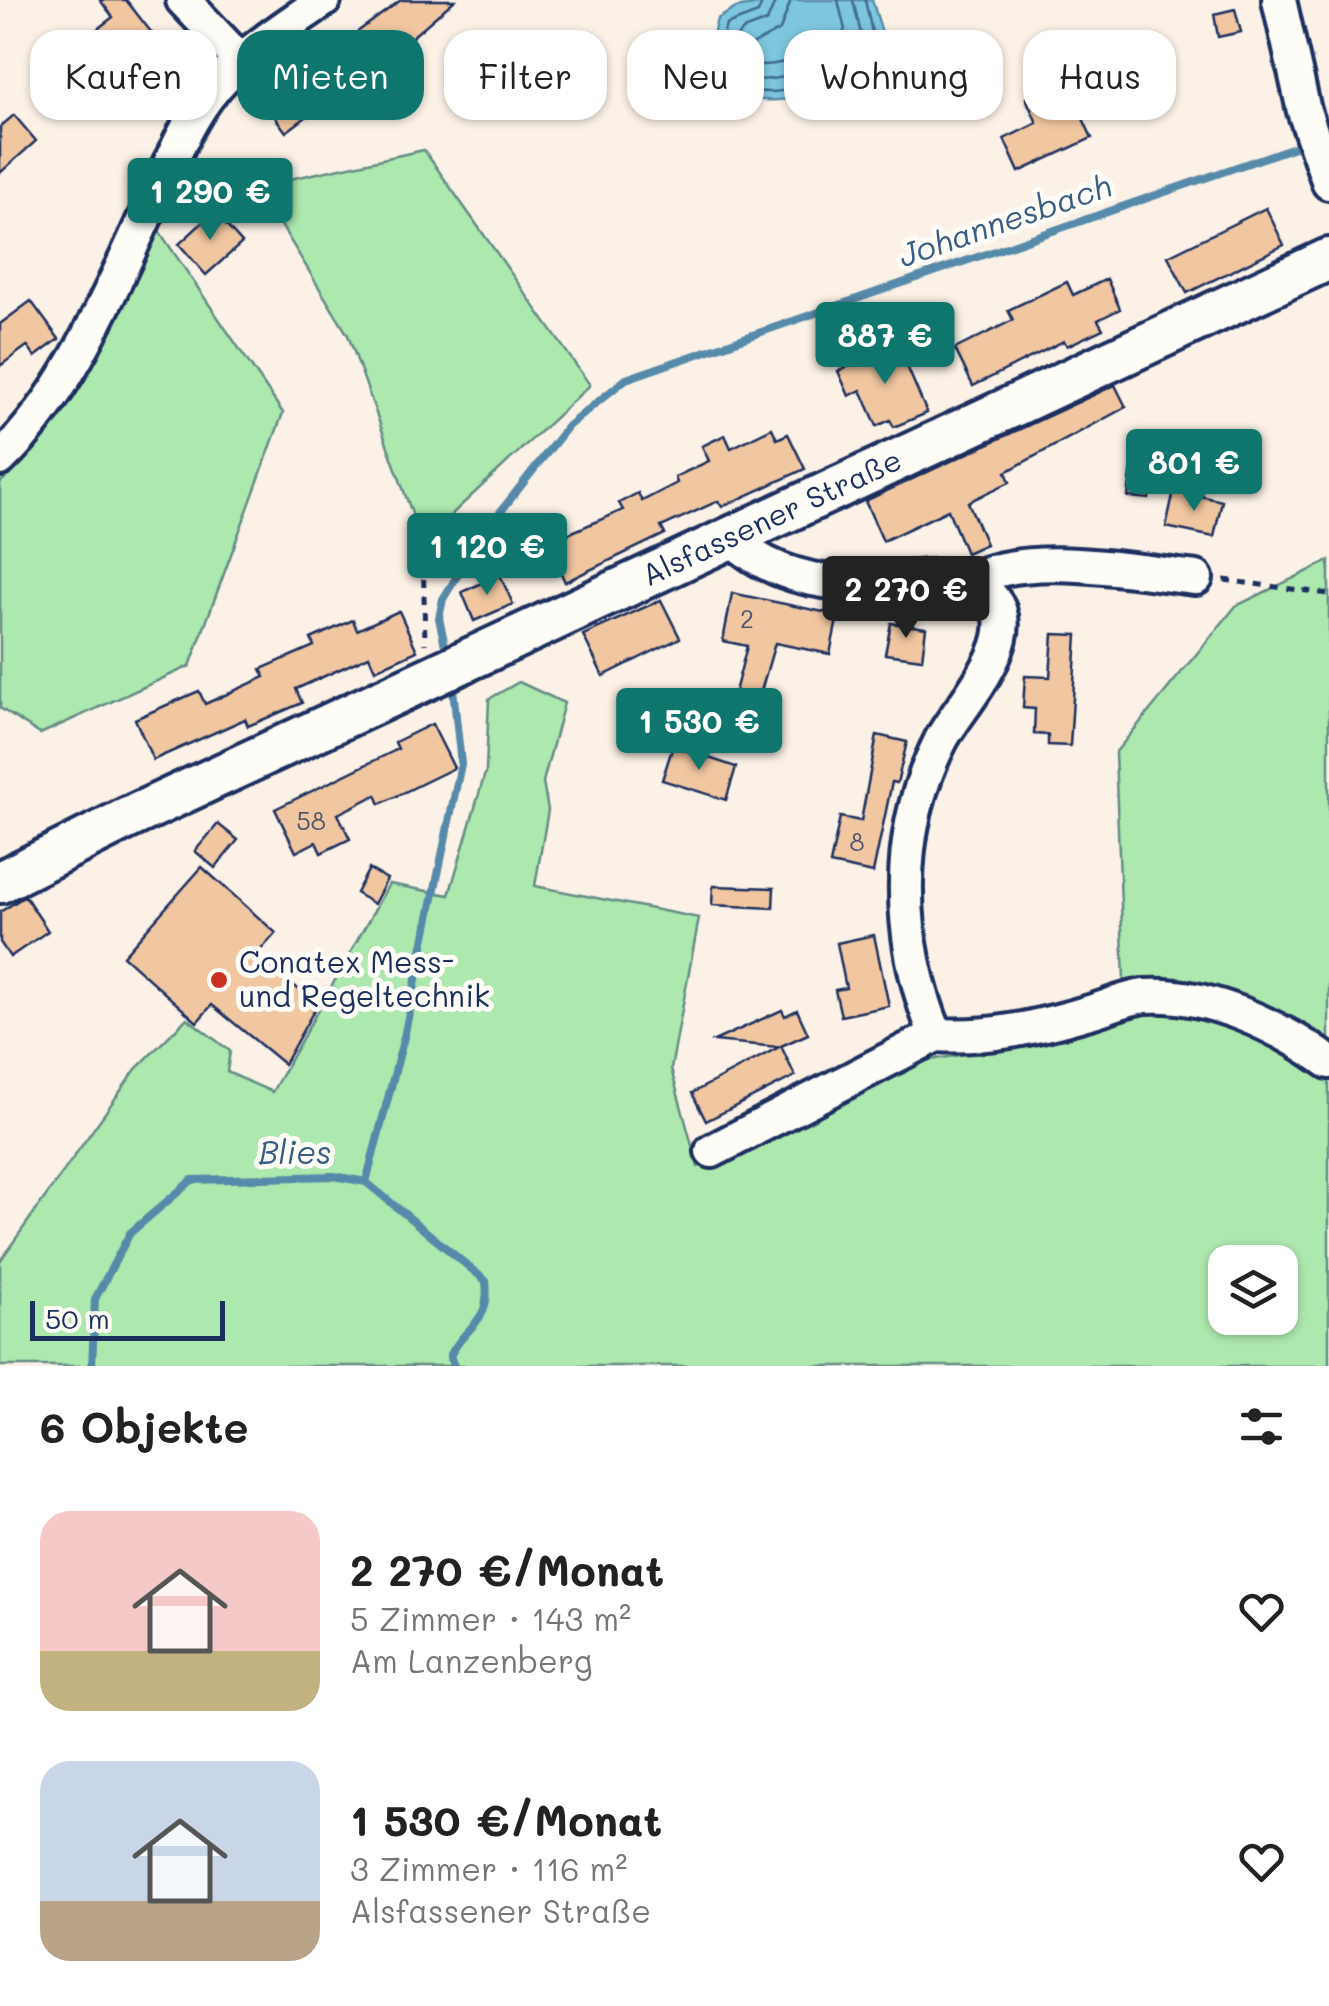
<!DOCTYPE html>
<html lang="de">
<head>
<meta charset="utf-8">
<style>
  :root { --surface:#fff; --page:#f6f6f6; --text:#222; --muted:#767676; --accent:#0f766e }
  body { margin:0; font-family:Mali,sans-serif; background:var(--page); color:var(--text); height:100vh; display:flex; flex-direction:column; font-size:38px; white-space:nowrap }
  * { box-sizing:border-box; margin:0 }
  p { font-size:32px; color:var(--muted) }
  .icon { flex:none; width:55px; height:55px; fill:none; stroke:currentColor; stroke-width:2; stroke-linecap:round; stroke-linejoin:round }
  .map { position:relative; height:1366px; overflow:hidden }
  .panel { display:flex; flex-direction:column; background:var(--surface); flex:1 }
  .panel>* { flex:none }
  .hud { position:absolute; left:30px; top:30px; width:1270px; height:90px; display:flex; gap:20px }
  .controls { position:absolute; left:1208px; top:1245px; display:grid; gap:20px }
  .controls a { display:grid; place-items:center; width:90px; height:90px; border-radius:20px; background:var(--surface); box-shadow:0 2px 8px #0004; font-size:50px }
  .scale { position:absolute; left:30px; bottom:25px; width:195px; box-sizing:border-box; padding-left:10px; border:5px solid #1b2f5e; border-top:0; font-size:28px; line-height:35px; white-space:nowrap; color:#1b2f5e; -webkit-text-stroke:8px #fdfcf7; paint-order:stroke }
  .price { position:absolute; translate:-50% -85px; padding:0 22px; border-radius:10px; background:var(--accent); color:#fff; font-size:32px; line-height:65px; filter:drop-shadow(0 2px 5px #0008) }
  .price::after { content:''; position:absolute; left:50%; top:60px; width:30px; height:22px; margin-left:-15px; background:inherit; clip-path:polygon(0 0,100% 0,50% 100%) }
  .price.on { background:#222; color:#fff }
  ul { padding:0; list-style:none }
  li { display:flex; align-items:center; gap:30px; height:250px; padding:0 40px }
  li span { display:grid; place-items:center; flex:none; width:280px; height:200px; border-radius:30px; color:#555 }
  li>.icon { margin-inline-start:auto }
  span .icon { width:120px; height:120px; fill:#fffc; stroke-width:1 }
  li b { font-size:42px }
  h2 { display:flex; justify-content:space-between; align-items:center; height:120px; padding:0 40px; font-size:42px }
  .chip { padding:0 35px; border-radius:30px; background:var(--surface); box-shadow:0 2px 8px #0004; font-size:35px; line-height:90px }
  .chip.on { background:var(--accent); color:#fff }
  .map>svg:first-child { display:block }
  .green { fill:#ade8ae; stroke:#648c86; stroke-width:2.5; fill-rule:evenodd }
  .water { fill:#7dc6dd; stroke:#568aaa; stroke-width:2.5 }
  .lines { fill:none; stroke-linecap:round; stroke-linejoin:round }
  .shore { stroke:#426b91; stroke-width:2.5 }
  .stream { stroke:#568aaa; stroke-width:8 }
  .building { fill:#f1c7a1; stroke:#1b2f5e; stroke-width:2.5 }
  .minor-casing { stroke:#1b2f5e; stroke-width:40 }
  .major-casing { stroke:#1b2f5e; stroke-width:48 }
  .path { stroke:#1b2f5e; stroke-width:5; stroke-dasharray:8 8; stroke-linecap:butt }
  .minor { stroke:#fdfcf7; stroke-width:32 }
  .major { stroke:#fdfcf7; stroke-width:40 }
  .poi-dot { fill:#c8321e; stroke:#fdfcf7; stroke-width:4 }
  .labels { text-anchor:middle; stroke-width:10; stroke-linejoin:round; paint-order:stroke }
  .number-label { font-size:25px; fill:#50556f }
  .street-label { font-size:30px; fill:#1b2f5e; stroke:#fdfcf7 }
  .poi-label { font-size:30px; fill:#1b2f5e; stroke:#fdfcf7; text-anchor:start }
  .water-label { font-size:32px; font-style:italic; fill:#385c84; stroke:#fdfcf7 }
</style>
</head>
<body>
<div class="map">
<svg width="1329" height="1366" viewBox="0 0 1329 1366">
  <rect width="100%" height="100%" fill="#fbf1e6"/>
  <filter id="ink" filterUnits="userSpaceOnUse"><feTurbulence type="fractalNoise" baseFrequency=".01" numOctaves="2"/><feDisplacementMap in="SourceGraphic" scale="20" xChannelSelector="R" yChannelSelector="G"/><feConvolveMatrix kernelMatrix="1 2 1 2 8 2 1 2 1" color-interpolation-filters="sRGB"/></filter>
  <g filter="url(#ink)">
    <g class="green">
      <path d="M 424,150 L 590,385 L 453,513 L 433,572 L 348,335 L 257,186 Z"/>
      <path d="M 153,222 L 283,413 L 190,666 L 40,734 L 0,708 L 0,483 C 75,412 119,318 153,222 Z"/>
      <path d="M 1329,561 L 1329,1366 L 0,1366 L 0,1261 L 136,1069 L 187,1018 L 230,1051 L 227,1072 L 272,1092 L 389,884 L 449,895 L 486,770 L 489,699 L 519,682 L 564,703 L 543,782 L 548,810 L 535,886 L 699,918 L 671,1069 L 698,1167 L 913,1063 L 984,1051 L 1125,1005 L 1115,753 L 1236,606 ZM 1225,1262 L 1280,1262 L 1280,1318 L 1225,1318 Z"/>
    </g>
    <path class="water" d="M 781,0 L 872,0 L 884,39 C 851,108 681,140 717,19 L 736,8 Z"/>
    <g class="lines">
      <g class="shore">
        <path d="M 763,0 L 758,13 L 726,25 C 721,39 723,48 726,63 C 740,125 857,74 873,37 L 865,0"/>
        <path d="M 776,0 L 767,21 L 743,30 L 734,40 L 739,65 L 757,80 C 789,80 844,63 861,34 L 853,0"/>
        <path d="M 791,0 L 780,30 L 752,45 L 759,65 C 784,66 829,50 845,30 L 838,0"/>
      </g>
      <g class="stream">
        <path d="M 447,655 L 439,618 L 443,599 L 483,534 L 568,426 L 626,379 L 1306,143"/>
        <path d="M 366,1182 L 404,1037 L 461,764 L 452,679"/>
        <path d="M 92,1366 L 95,1299 L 130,1233 L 192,1180 L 334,1176 L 366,1182 L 486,1281 C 491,1325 466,1323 450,1356 L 454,1366"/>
      </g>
    </g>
    <g class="building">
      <path d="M 100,0 L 126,0 L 155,37 L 113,70 L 87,37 L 113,17 Z"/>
      <path d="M 401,0 L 455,0 L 404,44 L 286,132 L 263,101 Z"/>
      <path d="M 1235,9 L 1241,32 L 1218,37 L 1214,14 Z"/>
      <path d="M 1152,70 L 1156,93 L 1131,99 L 1126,76 Z"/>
      <path d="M 1065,80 L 1092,138 L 1019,172 L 1004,139 L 1037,123 L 1026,98 Z"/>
      <path d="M 14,115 L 36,141 L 0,173 L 0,127 Z"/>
      <path d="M 1266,208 L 1284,245 L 1187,293 L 1168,256 Z"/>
      <path d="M 214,212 L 242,243 L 206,275 L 179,244 Z"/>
      <path d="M 1107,279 L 1120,309 L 1098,320 L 1103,329 L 1067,346 L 1064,341 L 973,386 L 955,349 L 1013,320 L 1008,310 L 1067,282 L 1073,295 Z"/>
      <path d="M 31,301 L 59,339 L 35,357 L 27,346 L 0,366 L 0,324 Z"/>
      <path d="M 898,345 L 927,413 L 894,427 L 890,420 L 877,426 L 861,390 L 849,396 L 838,371 Z"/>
      <path d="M 1115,385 L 1126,407 L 1006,472 L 1010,482 L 968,502 L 986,544 L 966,553 L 948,510 L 883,541 L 865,501 Z"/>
      <path d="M 772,428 L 777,439 L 788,434 L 805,469 L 722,507 L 718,501 L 661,527 L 665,534 L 565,582 L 547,543 L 623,510 L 619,503 L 638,493 L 642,501 L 677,483 L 675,477 L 709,461 L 702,446 L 725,435 L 731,448 Z"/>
      <path d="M 1132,467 L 1152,469 L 1149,499 L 1128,497 Z"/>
      <path d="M 1174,490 L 1222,501 L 1214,537 L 1166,527 Z"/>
      <path d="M 500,575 L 513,604 L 474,621 L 462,592 Z"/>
      <path d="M 732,593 L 838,615 L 830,654 L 775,643 L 759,698 L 735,692 L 747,646 L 723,641 Z"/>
      <path d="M 661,600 L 680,638 L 603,676 L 583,635 Z"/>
      <path d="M 399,611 L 417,651 L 375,670 L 369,656 L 296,689 L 302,703 L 248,726 L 245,719 L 153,760 L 135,719 L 199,691 L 205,704 L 265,677 L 261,669 L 314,646 L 311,639 L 353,620 L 357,630 Z"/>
      <path d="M 891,623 L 926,628 L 922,659 L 885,654 Z"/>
      <path d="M 1053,634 L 1077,635 L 1070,746 L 1048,745 L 1048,735 L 1034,734 L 1035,709 L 1023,708 L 1025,676 L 1050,677 Z"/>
      <path d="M 432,724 L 454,768 L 380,804 L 376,795 L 338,814 L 350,839 L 321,853 L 316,842 L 296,852 L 275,809 L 398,749 L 395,742 Z"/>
      <path d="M 877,735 L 907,742 L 897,783 L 892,782 L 873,873 L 830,864 L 840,817 L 861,821 Z"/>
      <path d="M 673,746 L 736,767 L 726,800 L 662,780 Z"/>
      <path d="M 218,824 L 238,840 L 215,868 L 195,851 Z"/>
      <path d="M 202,867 L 276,933 L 257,954 L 317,1005 L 284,1064 L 212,1005 L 197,1022 L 123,956 Z"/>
      <path d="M 369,869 L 387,879 L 374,904 L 356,893 Z"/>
      <path d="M 713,886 L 774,888 L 773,908 L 712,905 Z"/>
      <path d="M 25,896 L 48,931 L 10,957 L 0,942 L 0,912 Z"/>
      <path d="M 874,935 L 889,1006 L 841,1016 L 835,990 L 846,988 L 837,943 Z"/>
      <path d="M 782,1010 L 785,1016 L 797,1010 L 808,1034 L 781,1046 L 795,1076 L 706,1121 L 692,1093 L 779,1047 L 714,1041 Z"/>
    </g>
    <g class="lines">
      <defs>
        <g id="minor">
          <path d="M 183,0 L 239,59"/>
          <path d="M 1279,0 L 1304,111 L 1329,183"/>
          <path d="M 0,459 C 73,389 111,288 154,198 C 170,164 185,127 207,97 C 239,55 282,29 324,0"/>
          <path d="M 730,537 C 766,573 820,586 871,583 C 909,581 965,563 993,599 C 1025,639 959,706 941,740 C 893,833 897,941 936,1035"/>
          <path d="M 967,582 C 1025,549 1131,571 1196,578"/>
          <path d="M 712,1151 L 936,1035 C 990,1038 1035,1028 1086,1013 C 1105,1008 1126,998 1145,996 C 1208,992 1279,1026 1329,1062"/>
        </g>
        <path id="major" d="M 0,882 L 124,820 L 1329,259"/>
      </defs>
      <use href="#minor" class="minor-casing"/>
      <use href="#major" class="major-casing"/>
      <g class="path">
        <path d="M 423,547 L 425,644"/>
        <path d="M 1224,580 L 1329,594"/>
      </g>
      <use href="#minor" class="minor"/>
      <use href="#major" class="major"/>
    </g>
  </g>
  <circle class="poi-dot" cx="219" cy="980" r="10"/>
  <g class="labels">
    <g class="number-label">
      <text x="747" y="628">2</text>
      <text x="311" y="830">58</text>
      <text x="857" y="851">8</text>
    </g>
    <g class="street-label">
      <text transform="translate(772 518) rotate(-25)" y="10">Alsfassener Straße</text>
    </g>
    <g class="poi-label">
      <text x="239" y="973">Conatex Mess-<tspan x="239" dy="34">und Regeltechnik</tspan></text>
    </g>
    <g class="water-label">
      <text transform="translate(1005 221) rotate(-19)" y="11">Johannesbach</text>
      <text x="295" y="1164">Blies</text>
    </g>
  </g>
</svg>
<div class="controls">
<a><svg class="icon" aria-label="layers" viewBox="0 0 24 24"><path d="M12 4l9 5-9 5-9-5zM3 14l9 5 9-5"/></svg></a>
</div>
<div class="scale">50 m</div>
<b class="price" style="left:210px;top:243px">1 290 €</b>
<b class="price" style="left:885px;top:387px">887 €</b>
<b class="price" style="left:1194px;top:514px">801 €</b>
<b class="price" style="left:487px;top:598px">1 120 €</b>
<b class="price on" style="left:906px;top:641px">2 270 €</b>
<b class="price" style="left:699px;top:773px">1 530 €</b>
<div class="hud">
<a class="chip">Kaufen</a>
<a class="chip on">Mieten</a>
<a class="chip">Filter</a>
<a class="chip">Neu</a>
<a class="chip">Wohnung</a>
<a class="chip">Haus</a>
</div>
</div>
<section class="panel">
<h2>6 Objekte<svg class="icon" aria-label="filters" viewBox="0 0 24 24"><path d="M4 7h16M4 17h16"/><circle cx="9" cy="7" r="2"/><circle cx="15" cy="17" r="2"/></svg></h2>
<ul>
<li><span style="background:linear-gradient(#f6c9c9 70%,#c2b280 0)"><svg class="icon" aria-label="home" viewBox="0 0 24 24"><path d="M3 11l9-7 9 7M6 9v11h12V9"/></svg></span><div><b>2 270 €/Monat</b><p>5 Zimmer · 143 m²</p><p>Am Lanzenberg</p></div><svg class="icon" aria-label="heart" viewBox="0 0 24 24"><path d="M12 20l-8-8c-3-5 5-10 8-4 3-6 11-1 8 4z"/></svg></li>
<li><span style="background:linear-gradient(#c9d6e8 70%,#b9a48a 0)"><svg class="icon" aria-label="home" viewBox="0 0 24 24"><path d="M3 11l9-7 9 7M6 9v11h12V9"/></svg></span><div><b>1 530 €/Monat</b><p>3 Zimmer · 116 m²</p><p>Alsfassener Straße</p></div><svg class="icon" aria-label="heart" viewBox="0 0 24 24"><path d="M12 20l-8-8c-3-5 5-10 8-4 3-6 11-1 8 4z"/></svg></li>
</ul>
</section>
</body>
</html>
